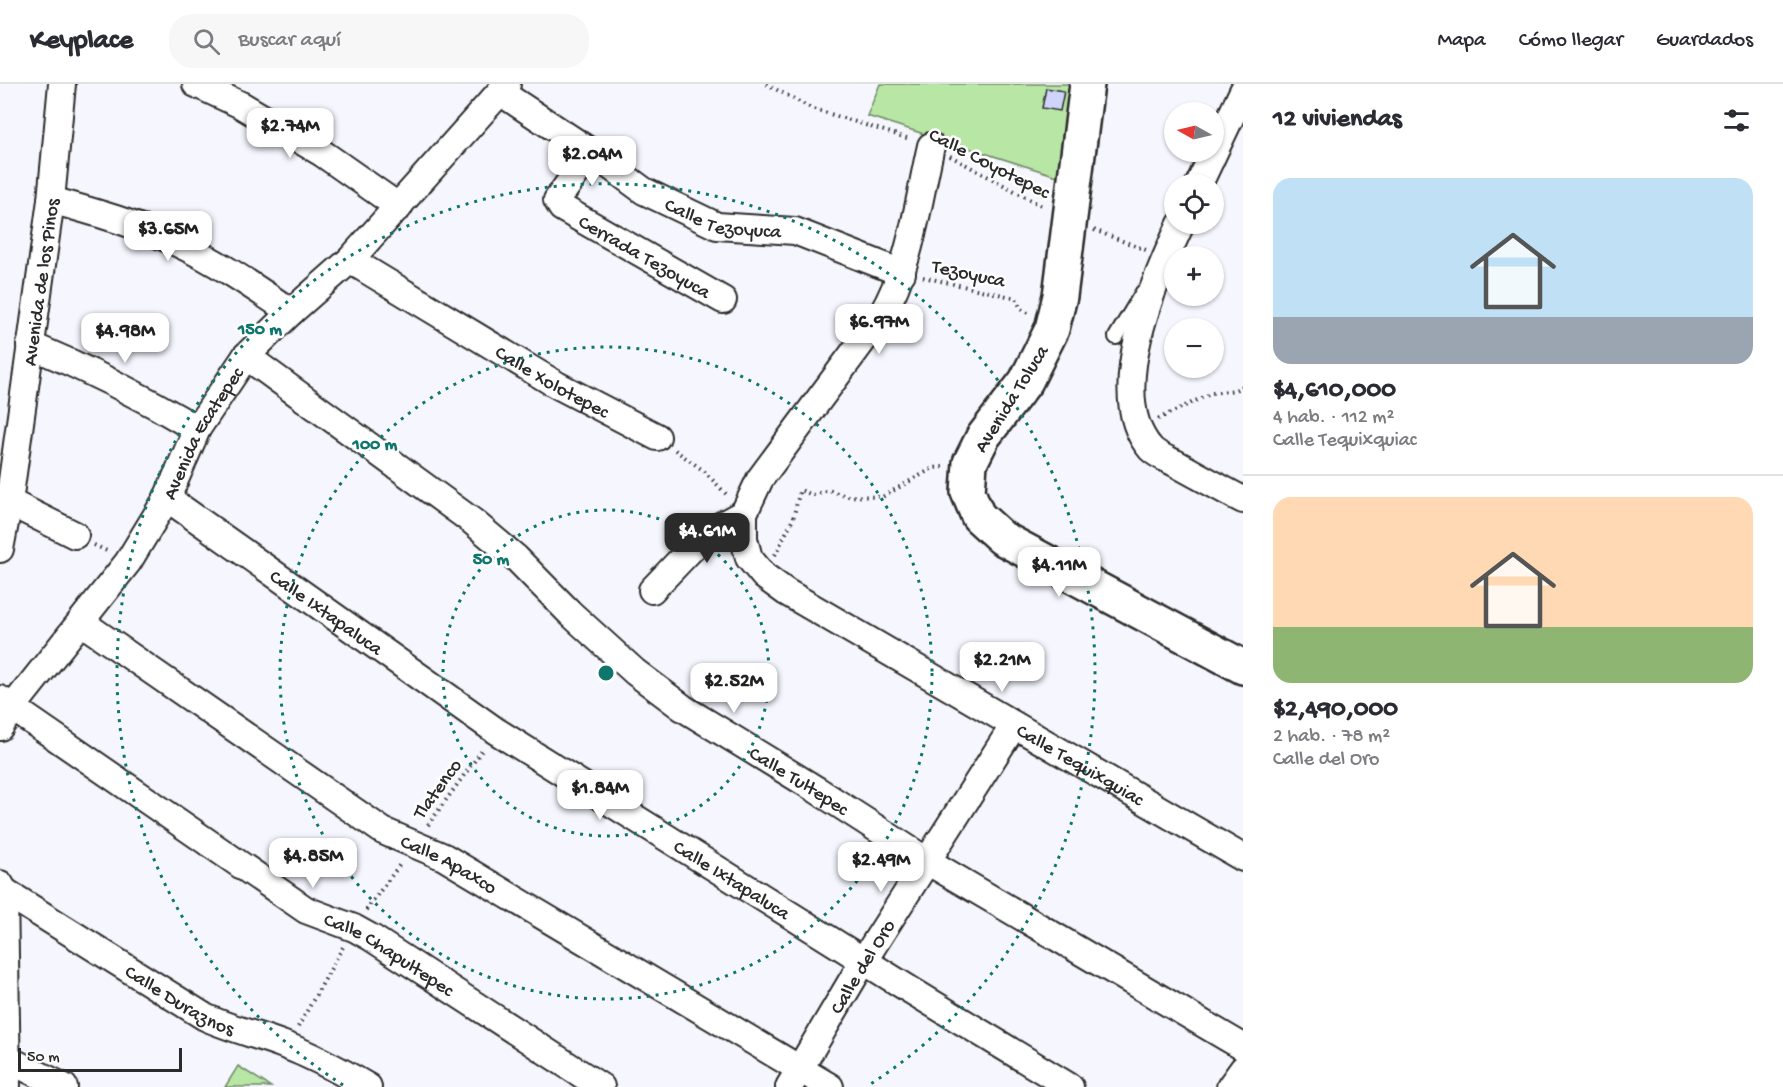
<!DOCTYPE html>
<html lang="es">
<head>
<meta charset="utf-8">
<style>
  :root { --surface:#fff; --page:#f7f7f7; --text:#2b2b33; --muted:#7c7c81; --line:#e1e1e2; --accent:#2b2b2b }
  body { margin:0; font-family:"Gochi Hand",sans-serif; background:var(--page); color:var(--text); height:100vh; display:flex; flex-direction:column; font-size:22px; white-space:nowrap }
  * { box-sizing:border-box; margin:0 }
  p { font-size:20px; color:var(--muted) }
  .icon { flex:none; width:33px; height:33px; fill:none; stroke:currentColor; stroke-width:2; stroke-linecap:round; stroke-linejoin:round }
  .map { position:relative; flex:1; overflow:hidden }
  .sheet { display:flex; flex-direction:column; background:var(--surface); width:540px }
  .sheet>* { flex:none }
  .needle { width:39px; rotate:278deg }
  .controls { position:absolute; left:1164px; top:18px; display:grid; gap:12px }
  .controls a { display:grid; place-items:center; width:60px; height:60px; border-radius:50%; background:var(--surface); box-shadow:0 2px 4px #0004; font-size:30px }
  .scale { position:absolute; left:18px; bottom:15px; width:164px; box-sizing:border-box; padding-left:6px; border:3px solid #2b2b2b; border-top:0; font-size:16px; line-height:21px; white-space:nowrap; color:#2b2b2b; -webkit-text-stroke:4px #fff; paint-order:stroke }
  .price { position:absolute; translate:-50% -51px; padding:0 14px; border-radius:12px; background:#fff; color:#222; font-size:20px; line-height:39px; filter:drop-shadow(0 2px 3px #0008) }
  .price::after { content:''; position:absolute; left:50%; top:36px; width:18px; height:14px; margin-left:-9px; background:inherit; clip-path:polygon(0 0,100% 0,50% 100%) }
  .price.current { background:var(--accent); color:#fff }
  ul { padding:0; list-style:none }
  li { display:grid; align-content:center; gap:12px; height:318px; padding:0 30px }
  li+li { border-top:2px solid var(--line) }
  li span { display:grid; place-items:center; height:186px; border-radius:18px; color:#555 }
  li>.icon { margin-inline-start:auto }
  span .icon { width:108px; height:108px; fill:#fffc; stroke-width:1 }
  li b { font-size:26px }
  h2 { display:flex; justify-content:space-between; align-items:center; height:72px; padding:0 30px; font-size:26px }
  header { display:flex; align-items:center; gap:36px; box-sizing:border-box; height:84px; padding:0 30px; background:var(--surface); border-bottom:2px solid var(--line) }
  header strong { font-size:28px }
  nav { display:flex; gap:33px; margin-inline-start:auto; font-size:21px }
  .search { width:420px; height:54px; background:var(--page); display:flex; align-items:center; gap:15px; box-sizing:border-box; padding:0 21px; border-radius:24px; color:var(--muted); font-size:22px }
  main { display:flex; flex:1; min-height:0 }
  .map>svg:first-child { display:block }
  .green { fill:#b8e6a5; stroke:#728868; stroke-width:1.5 }
  .building { fill:#cfd4fc; stroke:#2b2b2b; stroke-width:1.5 }
  .lines { fill:none; stroke-linecap:round; stroke-linejoin:round }
  .lane-casing { stroke:#2b2b2b; stroke-width:18 }
  .street-casing { stroke:#2b2b2b; stroke-width:30 }
  .secondary-casing { stroke:#2b2b2b; stroke-width:38 }
  .path { stroke:#2b2b2b; stroke-width:4; stroke-dasharray:1.5 4.5; stroke-linecap:butt }
  .lane { stroke:#fff; stroke-width:14 }
  .street { stroke:#fff; stroke-width:26 }
  .secondary { stroke:#fff; stroke-width:33 }
  .ring { fill:none; stroke:#0f766e; stroke-width:3; stroke-dasharray:3 6 }
  .labels { text-anchor:middle; stroke-width:5; stroke-linejoin:round; paint-order:stroke }
  .street-label { font-size:20px; fill:#2b2b2b; stroke:#fff }
  .centre { fill:#0f766e; stroke:#fff; stroke-width:3 }
  .ring-label { font-size:18px; text-anchor:middle; font-weight:bold; fill:#0f766e; stroke:#fff; stroke-width:5; stroke-linejoin:round; paint-order:stroke }
</style>
</head>
<body>
<header>
<strong>Keyplace</strong>
<div class="search"><svg class="icon" aria-label="search" viewBox="0 0 24 24"><circle cx="10" cy="10" r="6"/><path d="M15 15l6 6"/></svg>Buscar aquí</div>
<nav><a>Mapa</a><a>Cómo llegar</a><a>Guardados</a></nav>
</header>
<main>
<div class="map">
<svg width="1243" height="1003" viewBox="0 0 1243 1003">
  <rect width="100%" height="100%" fill="#f5f6fe"/>
  <filter id="ink" filterUnits="userSpaceOnUse"><feTurbulence type="fractalNoise" baseFrequency=".0167" numOctaves="2"/><feDisplacementMap in="SourceGraphic" scale="12" xChannelSelector="R" yChannelSelector="G"/><feConvolveMatrix kernelMatrix="1 2 1 2 8 2 1 2 1" color-interpolation-filters="sRGB"/></filter>
  <g filter="url(#ink)">
    <g class="green">
      <path d="M 880,0 L 1072,0 L 1057,92 L 867,32 Z"/>
      <path d="M 238,982 L 271,1003 L 225,1003 Z"/>
    </g>
    <path class="building" d="M 1046,4 L 1064,7 L 1060,27 L 1042,24 Z"/>
    <g class="lines">
      <defs>
        <path id="lane" d="M 1116,253 L 1143,208"/>
        <g id="street">
          <path d="M 196,0 L 241,21 L 322,69 L 399,123"/>
          <path id="s1" d="M 500,8 L 591,68 L 644,107 L 717,142 L 795,147 L 902,189"/>
          <path id="s2" d="M 931,62 C 918,118 911,182 881,232 L 760,395 L 744,429 L 744,455 L 749,474 L 764,492 L 786,508 L 1243,774"/>
          <path id="s3" d="M 591,68 L 557,116 L 562,124 L 723,216"/>
          <path d="M 1199,100 L 1243,7"/>
          <path d="M 51,116 C 94,128 137,140 177,159 C 218,178 254,203 291,228"/>
          <path d="M 1181,140 C 1155,195 1103,311 1151,365 C 1157,371 1167,375 1175,379 C 1197,391 1220,404 1243,416"/>
          <path id="s4" d="M 350,176 L 557,301 L 657,353"/>
          <path d="M 30,261 C 88,285 143,313 197,345"/>
          <path id="s5" d="M 246,272 L 472,437 L 516,474 L 570,529 L 635,588 L 683,624 L 817,706 L 927,777 L 1243,963"/>
          <path id="s6" d="M 167,414 L 496,647 L 912,907 L 1070,1003"/>
          <path d="M 9,418 L 75,451"/>
          <path id="s7" d="M 0,465 L 9,418 L 51,116 L 62,0"/>
          <path d="M 652,506 L 695,461 L 716,444 L 744,429"/>
          <path id="s8" d="M 81,538 L 383,747 L 444,773 L 830,1003"/>
          <path id="s9" d="M 0,615 L 306,826 L 354,844 L 372,854 L 601,1003"/>
          <path id="s10" d="M 0,643 L 12,624 L 128,478 L 167,414 L 197,345 L 246,272 L 291,228 L 350,176 L 507,0"/>
          <path d="M 0,800 L 4,807 L 7,1003"/>
          <path id="s11" d="M 4,807 L 205,933 C 231,945 258,951 284,961 C 313,972 341,987 368,1003"/>
          <path d="M 7,975 L 64,1003"/>
          <path id="s12" d="M 789,1003 L 864,876 L 1014,641"/>
          <path d="M 1230,1003 L 1243,985"/>
        </g>
        <path id="secondary" d="M 1087,0 L 1060,212 L 1052,245 L 1026,297 L 983,353 L 970,379 L 968,408 L 978,432 L 1002,454 L 1243,583"/>
      </defs>
      <use href="#lane" class="lane-casing"/>
      <use href="#street" class="street-casing"/>
      <use href="#secondary" class="secondary-casing"/>
      <g class="path">
        <path d="M 766,0 L 811,24 L 910,55"/>
        <path d="M 950,72 L 1044,123"/>
        <path d="M 1094,146 L 1146,166"/>
        <path d="M 923,193 L 1016,214 L 1021,225 L 1028,229"/>
        <path d="M 1158,335 L 1212,309 L 1235,306 L 1243,302"/>
        <path d="M 675,366 L 704,387 L 728,412"/>
        <path d="M 94,461 L 109,468"/>
        <path d="M 775,471 L 793,435 L 800,406 L 813,411 L 829,406 L 846,412 L 882,413 L 933,384 L 943,383"/>
        <path d="M 428,741 L 483,665"/>
        <path d="M 366,826 L 401,779"/>
        <path d="M 298,943 L 343,863"/>
      </g>
      <use href="#lane" class="lane"/>
      <use href="#street" class="street"/>
      <use href="#secondary" class="secondary"/>
    </g>
  </g>
  <g class="ring">
    <circle cx="606" cy="589" r="163"/>
    <circle cx="606" cy="589" r="326"/>
    <path d="M343 1001A489 489 0 1 1 869 1001"/>
  </g>
  <g class="labels">
    <g class="street-label">
      <text transform="translate(990 78) rotate(27)" y="7">Calle Coyotepec</text>
      <text dy="7" stroke="none"><textPath href="#s1" startOffset="260">Calle Tezoyuca</textPath></text>
      <text dy="7" stroke="none"><textPath href="#s3" startOffset="164">Cerrada Tezoyuca</textPath></text>
      <text transform="translate(969 188) rotate(12)" y="7">Tezoyuca</text>
      <text dy="7" stroke="none"><textPath href="#s7" startOffset="270">Avenida de los Pinos</textPath></text>
      <text dy="7" stroke="none"><textPath href="#s4" startOffset="236">Calle Xolotepec</textPath></text>
      <text transform="translate(1010 314) rotate(-58)" y="7">Avenida Toluca</text>
      <text dy="7" stroke="none"><textPath href="#s10" startOffset="358">Avenida Ecatepec</textPath></text>
      <text dy="7" stroke="none"><textPath href="#s6" startOffset="196">Calle Ixtapaluca</textPath></text>
      <text dy="7" stroke="none"><textPath href="#s2" startOffset="856">Calle Tequixquiac</textPath></text>
      <text dy="7" stroke="none"><textPath href="#s5" startOffset="699">Calle Tultepec</textPath></text>
      <text transform="translate(436 704) rotate(-54)" y="7">Tlatenco</text>
      <text dy="7" stroke="none"><textPath href="#s8" startOffset="441">Calle Apaxco</textPath></text>
      <text dy="7" stroke="none"><textPath href="#s6" startOffset="682">Calle Ixtapaluca</textPath></text>
      <text dy="7" stroke="none"><textPath href="#s9" startOffset="466">Calle Chapultepec</textPath></text>
      <text dy="7" stroke="none"><textPath href="#s12" startOffset="141">Calle del Oro</textPath></text>
      <text dy="7" stroke="none"><textPath href="#s11" startOffset="207">Calle Duraznos</textPath></text>
    </g>
  </g>
  <circle cx="606" cy="589" r="9" class="centre"/>
  <g class="ring-label">
    <text x="260" y="250">150 m</text>
    <text x="375" y="365">100 m</text>
    <text x="491" y="480">50 m</text>
  </g>
</svg>
<div class="controls">
<a><svg class="needle" viewBox="-14 -14 28 28"><path d="M0-13l5 13h-10z" fill="#e53935"/><path d="M0 13l5-13h-10z" fill="#7c7c81"/></svg></a>
<a><svg class="icon" aria-label="locate" viewBox="0 0 24 24"><circle cx="12" cy="12" r="6"/><path d="M12 2v4M12 18v4M2 12h4M18 12h4"/></svg></a>
<a>+</a>
<a>−</a>
</div>
<div class="scale">50 m</div>
<b class="price" style="left:290px;top:75px">$2.74M</b>
<b class="price" style="left:592px;top:103px">$2.04M</b>
<b class="price" style="left:168px;top:178px">$3.65M</b>
<b class="price" style="left:879px;top:271px">$6.97M</b>
<b class="price" style="left:125px;top:280px">$4.98M</b>
<b class="price current" style="left:707px;top:480px">$4.61M</b>
<b class="price" style="left:1059px;top:514px">$4.11M</b>
<b class="price" style="left:1002px;top:609px">$2.21M</b>
<b class="price" style="left:734px;top:630px">$2.52M</b>
<b class="price" style="left:600px;top:737px">$1.84M</b>
<b class="price" style="left:313px;top:805px">$4.85M</b>
<b class="price" style="left:881px;top:809px">$2.49M</b>
</div>
<section class="sheet">
<h2>12 viviendas<svg class="icon" aria-label="filters" viewBox="0 0 24 24"><path d="M4 7h16M4 17h16"/><circle cx="9" cy="7" r="2"/><circle cx="15" cy="17" r="2"/></svg></h2>
<ul>
<li><span style="background:linear-gradient(#bfe0f5 75%,#9aa5b1 0)"><svg class="icon" aria-label="home" viewBox="0 0 24 24"><path d="M3 11l9-7 9 7M6 9v11h12V9"/></svg></span><div><b>$4,610,000</b><p>4 hab. · 112 m²</p><p>Calle Tequixquiac</p></div></li>
<li><span style="background:linear-gradient(#ffd9b3 70%,#8fb573 0)"><svg class="icon" aria-label="home" viewBox="0 0 24 24"><path d="M3 11l9-7 9 7M6 9v11h12V9"/></svg></span><div><b>$2,490,000</b><p>2 hab. · 78 m²</p><p>Calle del Oro</p></div></li>
</ul>
</section>
</main>
</body>
</html>
